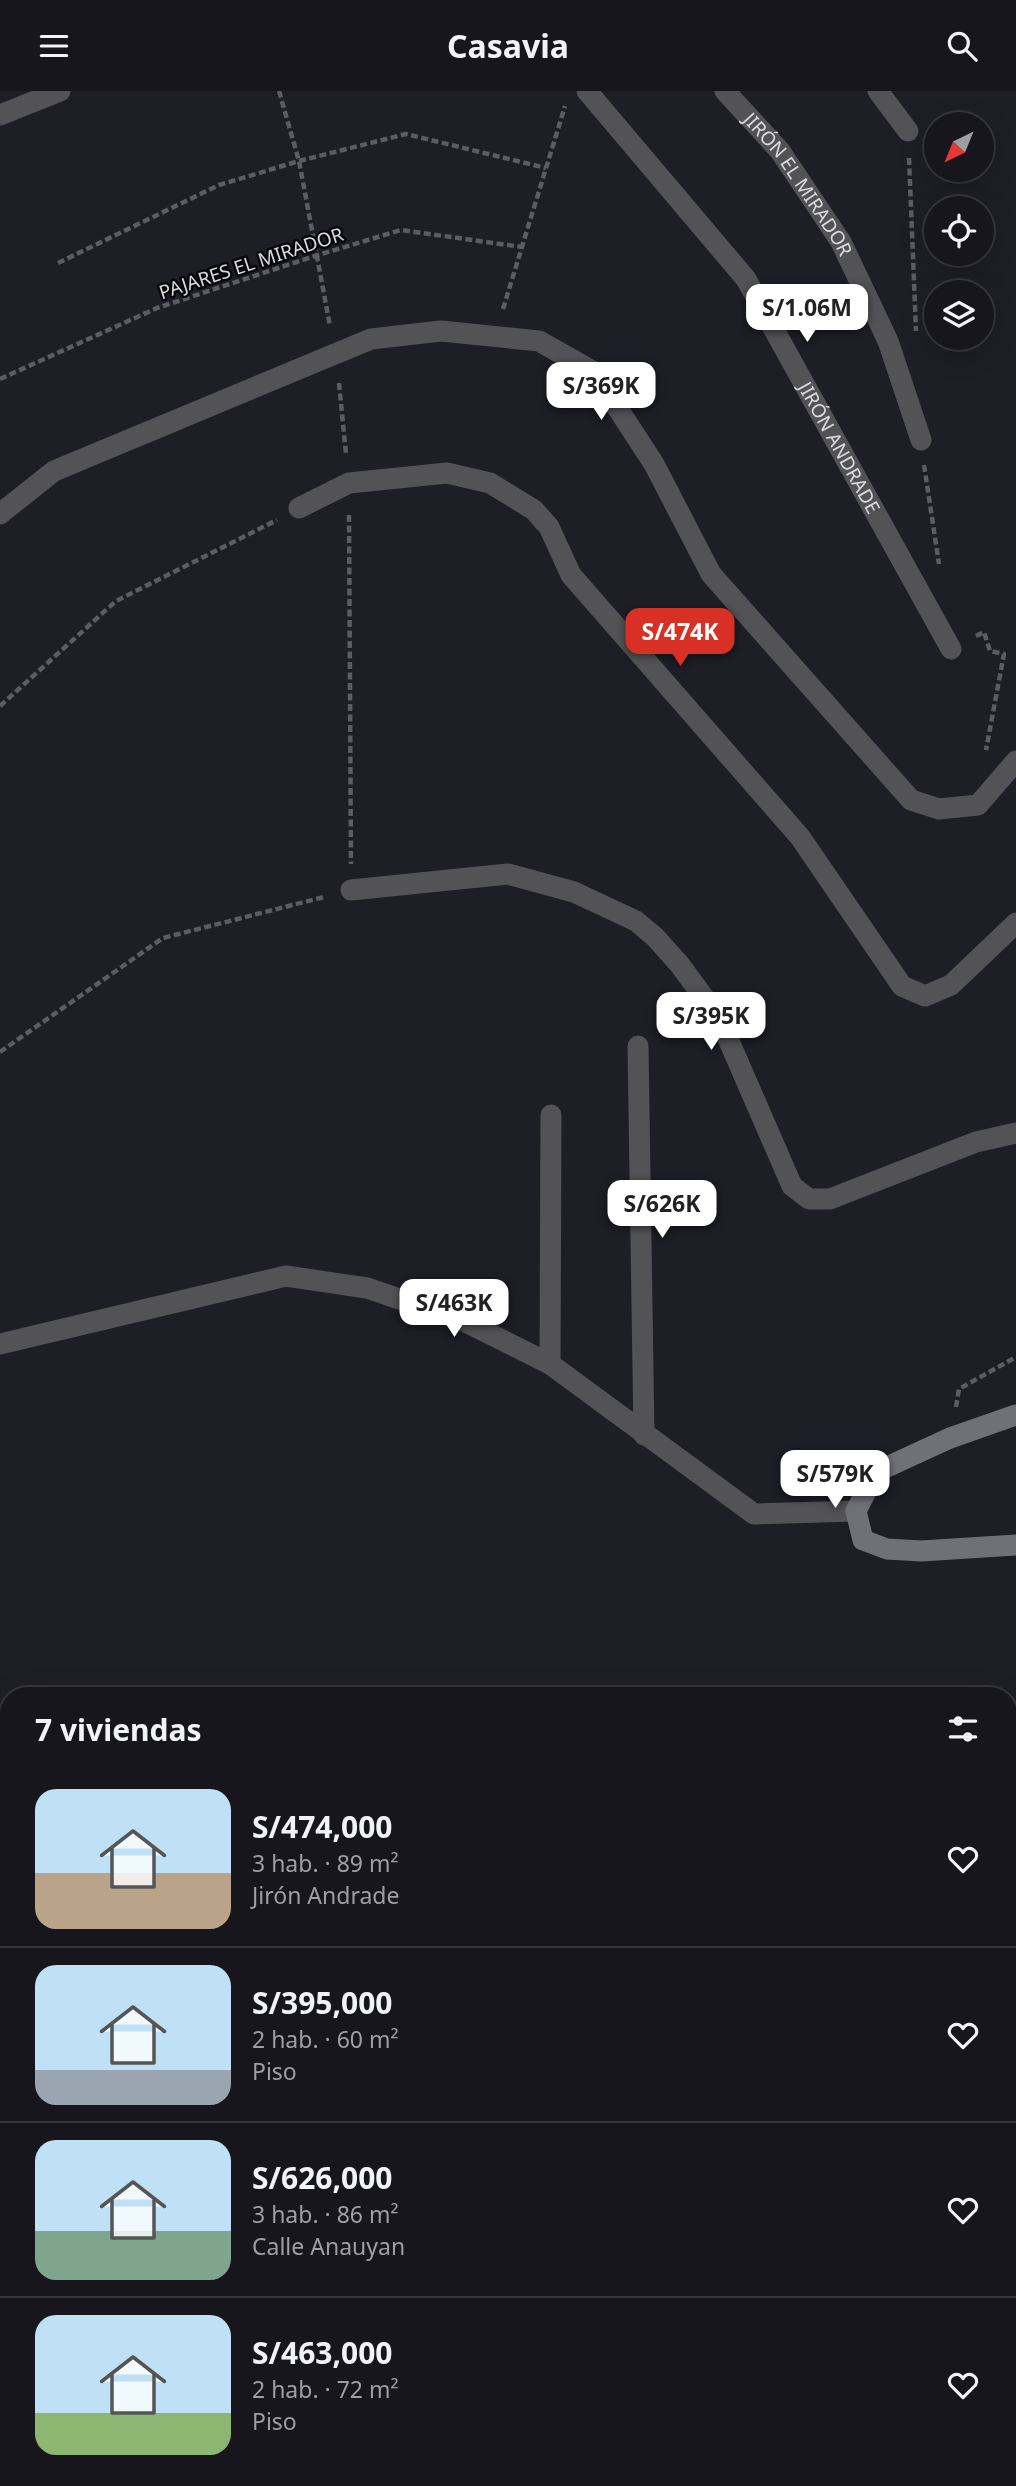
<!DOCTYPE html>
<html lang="es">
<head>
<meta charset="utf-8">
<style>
  :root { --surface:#16161c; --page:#232329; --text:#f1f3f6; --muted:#9e9fa3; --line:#35353b; --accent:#d93025 }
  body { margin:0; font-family:"Noto Sans",sans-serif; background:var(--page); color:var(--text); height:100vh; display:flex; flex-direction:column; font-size:26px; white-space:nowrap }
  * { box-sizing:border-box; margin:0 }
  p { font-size:23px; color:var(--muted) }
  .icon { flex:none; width:38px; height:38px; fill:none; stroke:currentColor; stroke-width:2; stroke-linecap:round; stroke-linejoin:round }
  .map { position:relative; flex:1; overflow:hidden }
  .panel { position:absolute; left:0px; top:1596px; width:1017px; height:800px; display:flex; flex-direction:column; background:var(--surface); border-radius:28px 28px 0 0; box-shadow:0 7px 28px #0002,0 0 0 2px var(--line) }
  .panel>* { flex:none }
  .needle { width:46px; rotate:223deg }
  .controls { position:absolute; left:924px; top:21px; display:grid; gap:14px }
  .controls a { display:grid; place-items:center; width:70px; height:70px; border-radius:50%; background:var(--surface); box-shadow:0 7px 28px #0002,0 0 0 2px var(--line); font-size:35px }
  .price { position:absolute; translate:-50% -60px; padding:0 16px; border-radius:14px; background:#fff; color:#222; font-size:23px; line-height:46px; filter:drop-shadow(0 2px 4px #0008) }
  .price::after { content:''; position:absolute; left:50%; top:42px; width:21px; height:16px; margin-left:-10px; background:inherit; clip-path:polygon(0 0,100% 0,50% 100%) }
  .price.selected { background:var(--accent); color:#fff }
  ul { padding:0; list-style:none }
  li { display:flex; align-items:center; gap:21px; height:175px; padding:0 35px }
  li+li { border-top:2px solid var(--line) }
  li span { display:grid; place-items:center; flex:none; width:196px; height:140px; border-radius:21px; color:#555 }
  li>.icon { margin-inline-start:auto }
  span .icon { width:84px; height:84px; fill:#fffc; stroke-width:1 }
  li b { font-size:30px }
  h2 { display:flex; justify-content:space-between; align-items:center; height:84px; padding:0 35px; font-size:30px }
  header { display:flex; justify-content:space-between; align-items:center; height:91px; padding:0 35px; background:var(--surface); font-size:32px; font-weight:700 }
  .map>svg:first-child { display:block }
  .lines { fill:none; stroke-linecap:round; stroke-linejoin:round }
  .path { stroke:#5c5c64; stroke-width:4.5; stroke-dasharray:7 3.5; stroke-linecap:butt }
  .street { stroke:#535357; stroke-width:21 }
  .secondary { stroke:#707177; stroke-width:21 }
  .labels { text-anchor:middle; stroke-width:5; stroke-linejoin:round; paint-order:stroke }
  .street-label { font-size:19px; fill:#dadae0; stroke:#08080c }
</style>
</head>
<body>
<header><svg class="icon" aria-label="menu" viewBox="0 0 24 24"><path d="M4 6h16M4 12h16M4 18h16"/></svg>Casavia<svg class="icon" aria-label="search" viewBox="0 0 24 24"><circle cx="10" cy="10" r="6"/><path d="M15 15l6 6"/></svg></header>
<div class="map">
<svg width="1016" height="2395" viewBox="0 0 1016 2395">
  <rect width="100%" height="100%" fill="#1d1e26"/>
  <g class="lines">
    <g class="path">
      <path d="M 279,0 L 299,70 L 330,235"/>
      <path d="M 909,67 L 916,240"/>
      <path d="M 58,172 L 219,94 L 299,70 L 406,43 L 546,77"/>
      <path d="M 503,218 L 565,15"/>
      <path d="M 0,288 L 157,217 L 318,164 L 401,139 L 522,156"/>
      <path d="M 339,292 L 346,363"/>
      <path d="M 924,374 L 939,473"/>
      <path d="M 349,424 L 351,773"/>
      <path d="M 976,545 L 984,541 L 990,560 L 1004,563 L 986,659"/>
      <path d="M 0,615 L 116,510 L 277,429"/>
      <path d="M 0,961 L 163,847 L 324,806"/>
      <path d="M 956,1316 L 959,1298 L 1016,1266"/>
    </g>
    <g class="street">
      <path id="s1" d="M 587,0 L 746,188 L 951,558"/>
      <path id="s2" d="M 725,0 L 780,60 L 841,151 L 888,250 L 921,349"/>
      <path d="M 878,0 L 908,40"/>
      <path d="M 0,24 L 60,0"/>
      <path d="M 299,417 L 349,392 L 447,382 L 490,392 L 534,419 L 549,436 L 571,484 L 800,746 L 902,895 L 925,905 L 951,894 L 1016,832"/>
      <path d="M 0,423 L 54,380 L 371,248 L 441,240 L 539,250 L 594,281 L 654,373 L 711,483 L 911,709 L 939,718 L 978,714 L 1016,670"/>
      <path d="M 351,799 L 508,783 L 574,801 L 636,830 L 655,846 L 680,874 L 719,927 L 792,1095 L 809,1108 L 830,1108 L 976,1051 L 1016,1042"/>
      <path d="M 638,955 L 644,1344"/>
      <path d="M 0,1253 L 286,1185 L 367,1197 L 464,1230 L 550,1273 L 754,1423 L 856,1420"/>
      <path d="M 550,1273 L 551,1024"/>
    </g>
    <g class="secondary">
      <path d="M 1016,1324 L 950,1347 L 876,1381 L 856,1420 L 863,1449 L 887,1458 L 921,1460 L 1016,1454"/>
      <path d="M 1008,1827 L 1016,1827"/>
      <path d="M 1008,1928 L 1016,1931"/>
      <path d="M 1008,2202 L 1016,2202"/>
      <path d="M 971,2387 L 982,2395"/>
    </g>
  </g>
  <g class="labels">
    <g class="street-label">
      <text dy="7" stroke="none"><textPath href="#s2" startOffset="119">JIRÓN EL MIRADOR</textPath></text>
      <text transform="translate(251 172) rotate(-18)" y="7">PAJARES EL MIRADOR</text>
      <text dy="7" stroke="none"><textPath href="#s1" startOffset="439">JIRÓN ANDRADE</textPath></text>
    </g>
  </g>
</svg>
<div class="controls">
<a><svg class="needle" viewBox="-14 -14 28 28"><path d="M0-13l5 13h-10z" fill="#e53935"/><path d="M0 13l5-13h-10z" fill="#9e9fa3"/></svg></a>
<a><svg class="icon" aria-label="locate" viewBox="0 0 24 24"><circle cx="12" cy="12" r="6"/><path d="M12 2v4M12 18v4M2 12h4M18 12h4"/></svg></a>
<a><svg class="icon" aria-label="layers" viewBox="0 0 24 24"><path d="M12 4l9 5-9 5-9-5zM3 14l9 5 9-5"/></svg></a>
</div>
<b class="price" style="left:807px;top:253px">S/1.06M</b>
<b class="price" style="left:601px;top:331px">S/369K</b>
<b class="price selected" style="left:680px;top:577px">S/474K</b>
<b class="price" style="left:711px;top:961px">S/395K</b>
<b class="price" style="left:662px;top:1149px">S/626K</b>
<b class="price" style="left:454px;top:1248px">S/463K</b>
<b class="price" style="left:835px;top:1419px">S/579K</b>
<section class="panel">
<h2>7 viviendas<svg class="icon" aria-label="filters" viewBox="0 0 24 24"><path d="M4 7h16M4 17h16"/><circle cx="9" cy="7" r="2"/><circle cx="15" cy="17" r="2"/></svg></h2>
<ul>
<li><span style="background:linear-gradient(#bfe0f5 60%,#b9a48a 0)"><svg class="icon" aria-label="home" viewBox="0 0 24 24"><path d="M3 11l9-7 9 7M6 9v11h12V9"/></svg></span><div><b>S/474,000</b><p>3 hab. · 89 m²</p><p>Jirón Andrade</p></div><svg class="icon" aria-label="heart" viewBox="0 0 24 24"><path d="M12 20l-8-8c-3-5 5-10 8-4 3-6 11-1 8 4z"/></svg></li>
<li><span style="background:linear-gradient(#bfe0f5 75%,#9aa5b1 0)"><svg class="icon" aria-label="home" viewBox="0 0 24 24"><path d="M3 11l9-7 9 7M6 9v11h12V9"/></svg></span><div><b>S/395,000</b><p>2 hab. · 60 m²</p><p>Piso</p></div><svg class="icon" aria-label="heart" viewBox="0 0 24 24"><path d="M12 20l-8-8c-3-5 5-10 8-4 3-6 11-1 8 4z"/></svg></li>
<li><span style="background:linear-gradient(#bfe0f5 65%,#7fa58c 0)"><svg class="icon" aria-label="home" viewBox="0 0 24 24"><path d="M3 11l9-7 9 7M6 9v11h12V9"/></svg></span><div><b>S/626,000</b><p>3 hab. · 86 m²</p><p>Calle Anauyan</p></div><svg class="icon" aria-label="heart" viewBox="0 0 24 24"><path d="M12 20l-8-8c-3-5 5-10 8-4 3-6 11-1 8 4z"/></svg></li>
<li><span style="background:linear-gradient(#bfe0f5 70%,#8fb573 0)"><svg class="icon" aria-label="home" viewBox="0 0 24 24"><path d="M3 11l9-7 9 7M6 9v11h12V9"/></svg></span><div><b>S/463,000</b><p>2 hab. · 72 m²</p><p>Piso</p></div><svg class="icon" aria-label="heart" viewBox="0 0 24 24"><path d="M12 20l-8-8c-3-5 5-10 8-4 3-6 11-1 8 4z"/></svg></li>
</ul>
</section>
</div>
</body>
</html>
